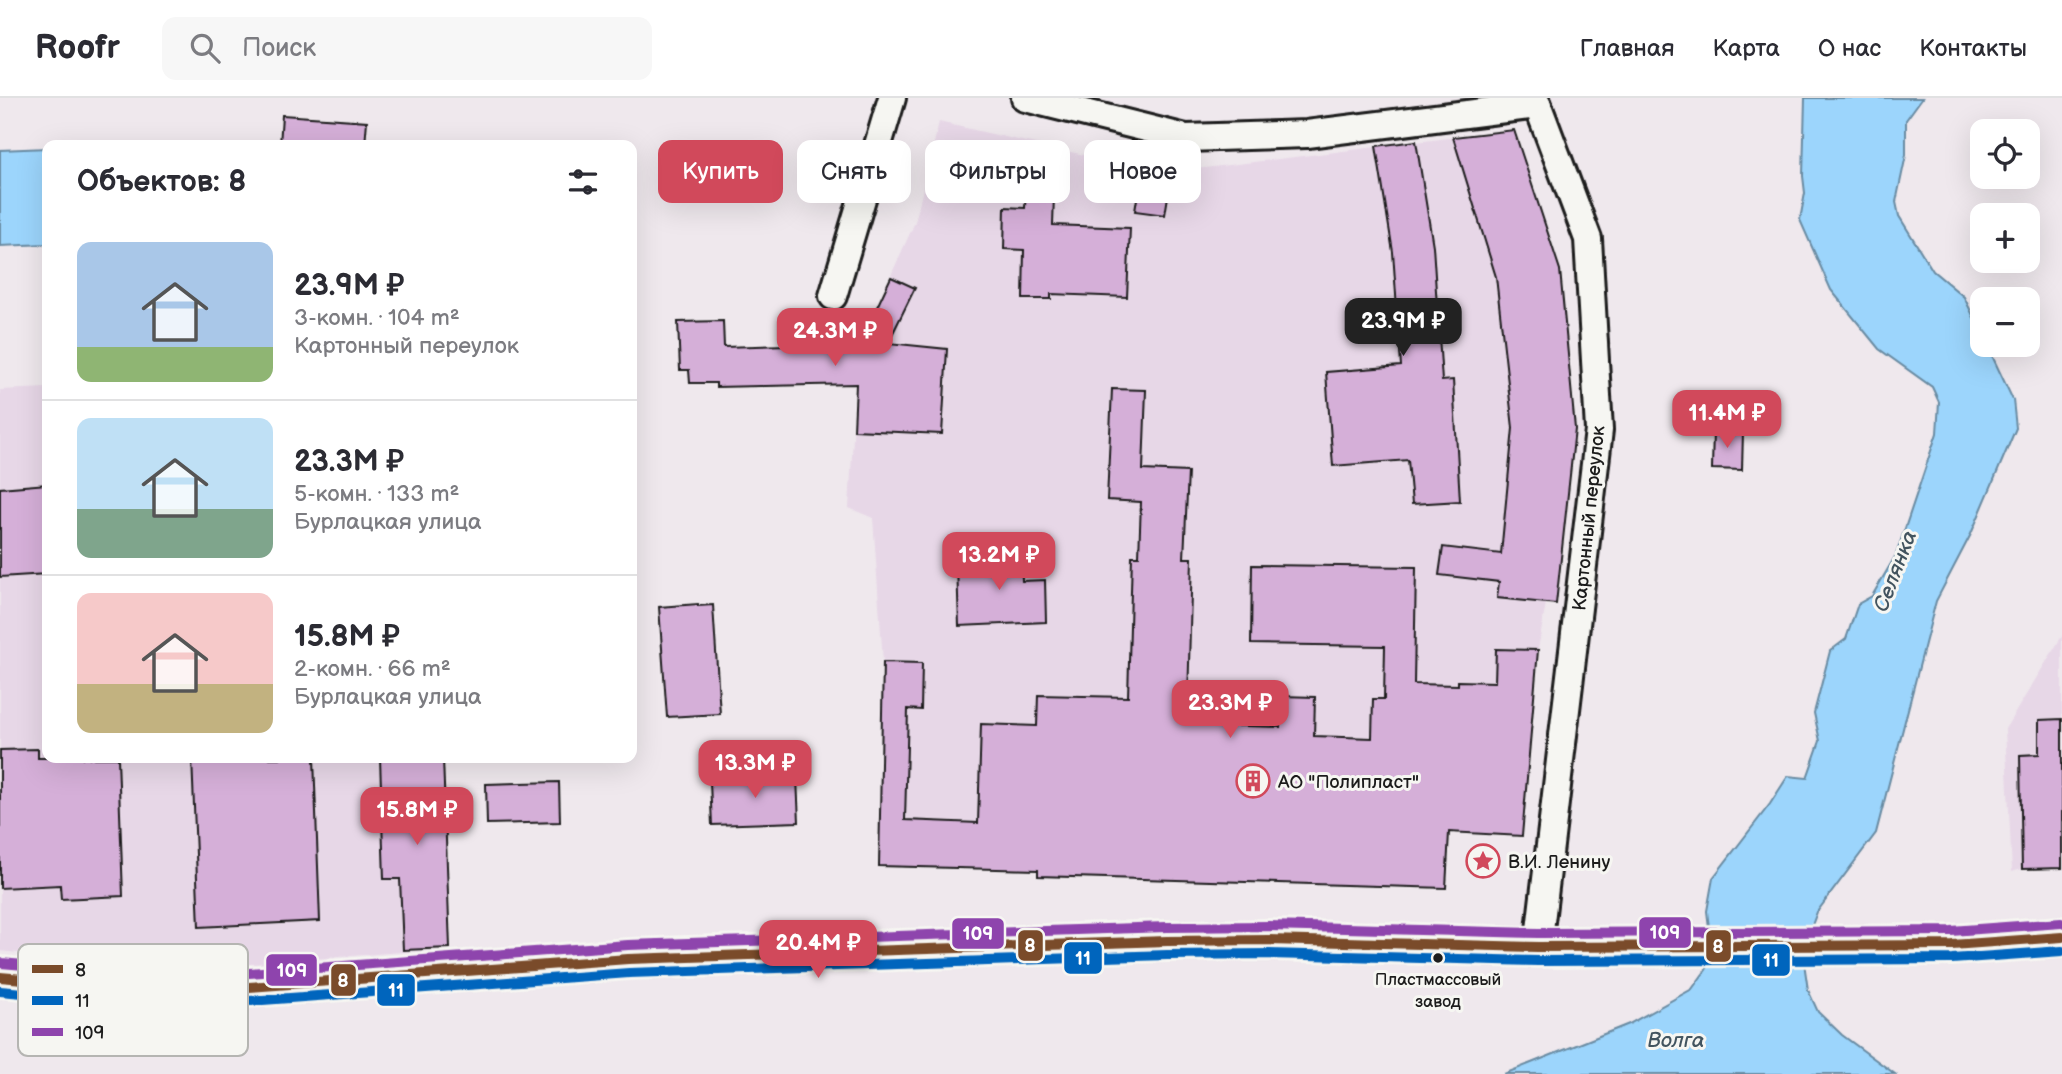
<!DOCTYPE html>
<html lang="ru">
<head>
<meta charset="utf-8">
<style>
  :root { --surface:#fff; --page:#f7f7f7; --text:#2b2b33; --muted:#7c7c81; --line:#e1e1e2; --accent:#d1495b }
  body { margin:0; font-family:"Balsamiq Sans",sans-serif; background:var(--page); color:var(--text); height:100vh; display:flex; flex-direction:column; font-size:26px; white-space:nowrap }
  * { box-sizing:border-box; margin:0 }
  p { font-size:23px; color:var(--muted) }
  .icon { flex:none; width:38px; height:38px; fill:none; stroke:currentColor; stroke-width:2; stroke-linecap:round; stroke-linejoin:round }
  .map { position:relative; flex:1; overflow:hidden }
  .drawer { position:absolute; left:42px; top:42px; width:595px; height:623px; display:flex; flex-direction:column; background:var(--surface); border-radius:14px; box-shadow:0 7px 28px #0002 }
  .drawer>* { flex:none }
  .guide { position:absolute; left:658px; top:42px; width:665px; height:63px; display:flex; gap:14px }
  .tools { position:absolute; left:1970px; top:21px; display:grid; gap:14px }
  .tools a { display:grid; place-items:center; width:70px; height:70px; border-radius:14px; background:var(--surface); box-shadow:0 7px 28px #0002; font-size:35px }
  .price { position:absolute; translate:-50% -60px; padding:0 16px; border-radius:14px; background:var(--accent); color:#fff; font-size:23px; line-height:46px; filter:drop-shadow(0 2px 4px #0008) }
  .price::after { content:''; position:absolute; left:50%; top:42px; width:21px; height:16px; margin-left:-10px; background:inherit; clip-path:polygon(0 0,100% 0,50% 100%) }
  .price.on { background:#222; color:#fff }
  ul { padding:0; list-style:none }
  li { display:flex; align-items:center; gap:21px; height:175px; padding:0 35px }
  li+li { border-top:2px solid var(--line) }
  li span { display:grid; place-items:center; flex:none; width:196px; height:140px; border-radius:14px; color:#555 }
  li>.icon { margin-inline-start:auto }
  span .icon { width:84px; height:84px; fill:#fffc; stroke-width:1 }
  li b { font-size:30px }
  h2 { display:flex; justify-content:space-between; align-items:center; height:84px; padding:0 35px; font-size:30px }
  .chip { padding:0 24px; border-radius:14px; background:var(--surface); box-shadow:0 7px 28px #0002; font-size:24px; line-height:63px }
  .chip.on { background:var(--accent); color:#fff }
  header { display:flex; align-items:center; gap:42px; box-sizing:border-box; height:98px; padding:0 35px; background:var(--surface); border-bottom:2px solid var(--line) }
  header strong { font-size:33px }
  nav { display:flex; gap:38px; margin-inline-start:auto; font-size:24px }
  .search { width:490px; height:63px; background:var(--page); display:flex; align-items:center; gap:18px; box-sizing:border-box; padding:0 24px; border-radius:14px; color:var(--muted); font-size:26px }
  .map>svg:first-child { display:block }
  .built { fill:#e7d7e7 }
  .water { fill:#9cd5fc; stroke:#698ba2; stroke-width:2 }
  .building { fill:#d5afd8; stroke:#1c1c1c; stroke-width:2 }
  .lines { fill:none; stroke-linecap:round; stroke-linejoin:round }
  .minor-casing { stroke:#1c1c1c; stroke-width:32 }
  .major-casing { stroke:#1c1c1c; stroke-width:38 }
  .minor { stroke:#f6f6f2; stroke-width:26 }
  .major { stroke:#fadf96; stroke-width:33 }
  .bus-1-casing { stroke:#f6f6f2; stroke-width:16 }
  .bus-2-casing { stroke:#f6f6f2; stroke-width:16 }
  .bus-3-casing { stroke:#f6f6f2; stroke-width:16 }
  .bus-1 { stroke:#7a4b2a; stroke-width:10 }
  .bus-2 { stroke:#0065bd; stroke-width:10 }
  .bus-3 { stroke:#8e44ad; stroke-width:10 }
  .bus-dot { fill:#1c1c1c; stroke:#f6f6f2; stroke-width:2.5 }
  .labels { text-anchor:middle; stroke-width:6; stroke-linejoin:round; paint-order:stroke }
  .bus-label { font-size:17px; fill:#1c1c1c; stroke:#f6f6f2 }
  .street-label { font-size:19px; fill:#1c1c1c; stroke:#f6f6f2 }
  .poi-label { font-size:19px; fill:#1c1c1c; stroke:#f6f6f2; text-anchor:start }
  .water-label { font-size:21px; font-style:italic; fill:#42545f; stroke:#f6f6f2 }
  .key { fill:#f6f6f2; stroke:#b5b5b2; stroke-width:2 }
  .key-label { font-size:19px; fill:#1c1c1c }
  .line-badge { stroke:#f6f6f2; stroke-width:2.5 }
  .badge-label { font-size:19px; text-anchor:middle; font-weight:bold; fill:#fff }
</style>
</head>
<body>
<header>
<strong>Roofr</strong>
<div class="search"><svg class="icon" aria-label="search" viewBox="0 0 24 24"><circle cx="10" cy="10" r="6"/><path d="M15 15l6 6"/></svg>Поиск</div>
<nav><a>Главная</a><a>Карта</a><a>О нас</a><a>Контакты</a></nav>
</header>
<div class="map">
<svg width="2062" height="976" viewBox="0 0 2062 976">
  <rect width="100%" height="100%" fill="#efe8ed"/>
  <filter id="ink" filterUnits="userSpaceOnUse"><feTurbulence type="fractalNoise" baseFrequency=".0143" numOctaves="2"/><feDisplacementMap in="SourceGraphic" scale="14" xChannelSelector="R" yChannelSelector="G"/><feConvolveMatrix kernelMatrix="1 2 1 2 8 2 1 2 1" color-interpolation-filters="sRGB"/></filter>
  <g filter="url(#ink)">
    <g class="built">
      <path d="M 939,24 L 1142,70 L 1172,74 L 1514,32 L 1560,172 L 1565,417 L 1556,506 L 1546,505 L 1538,552 L 1522,738 L 1449,734 L 1446,790 L 1038,778 L 1037,772 L 879,768 L 883,564 L 873,420 L 849,410 L 857,268 L 860,246 L 915,124 Z"/>
      <path d="M 47,290 L 47,660 L 443,660 L 450,850 L 178,872 L 0,853 L 0,292 Z"/>
      <path d="M 2062,538 L 2062,770 L 2022,771 L 2012,774 L 2005,631 Z"/>
    </g>
    <g class="water">
      <path d="M 1805,0 L 1922,0 L 1906,22 L 1906,57 L 1896,104 L 1899,118 L 1933,173 L 1964,199 L 1983,238 L 1983,247 L 1987,247 L 2013,302 L 2016,330 L 1971,436 L 1936,503 L 1876,735 L 1817,814 L 1808,838 L 1804,865 L 1808,892 L 1818,914 L 1842,937 L 1895,976 L 1504,976 L 1629,926 L 1692,891 L 1713,862 L 1707,813 L 1713,780 L 1770,706 L 1788,678 L 1807,680 L 1820,643 L 1814,615 L 1830,553 L 1846,541 L 1858,506 L 1872,498 L 1896,457 L 1937,335 L 1939,304 L 1932,289 L 1879,251 L 1831,192 L 1800,122 L 1805,95 L 1803,78 Z"/>
      <path d="M 47,50 L 47,146 L 0,148 L 0,52 Z"/>
    </g>
    <g class="building">
      <path d="M 282,17 L 367,23 L 365,47 L 280,47 Z"/>
      <path d="M 1514,32 L 1560,172 L 1575,331 L 1556,506 L 1497,500 L 1499,484 L 1439,477 L 1443,449 L 1501,456 L 1513,330 L 1496,179 L 1453,39 Z"/>
      <path d="M 1416,43 L 1433,148 L 1442,283 L 1453,282 L 1460,403 L 1412,406 L 1408,362 L 1333,368 L 1326,274 L 1401,268 L 1393,154 L 1376,48 Z"/>
      <path d="M 1027,66 L 1055,67 L 1053,127 L 1130,130 L 1127,199 L 1051,196 L 1051,201 L 1023,201 L 1024,152 L 1004,151 L 1005,109 L 1025,110 Z"/>
      <path d="M 1142,70 L 1172,74 L 1165,117 L 1135,113 Z"/>
      <path d="M 891,179 L 915,190 L 888,245 L 947,251 L 942,336 L 854,332 L 856,286 L 716,289 L 716,285 L 690,285 L 689,272 L 680,272 L 678,224 L 723,223 L 724,249 L 820,246 L 820,241 L 862,241 Z"/>
      <path d="M 1112,291 L 1146,292 L 1143,372 L 1188,374 L 1184,460 L 1192,460 L 1188,601 L 1213,602 L 1212,627 L 1280,629 L 1281,598 L 1315,599 L 1314,638 L 1372,640 L 1373,601 L 1384,601 L 1385,548 L 1251,546 L 1252,467 L 1416,469 L 1414,586 L 1458,587 L 1458,583 L 1495,584 L 1496,551 L 1538,552 L 1522,738 L 1449,734 L 1446,790 L 1038,778 L 1038,772 L 879,768 L 883,564 L 922,565 L 921,612 L 908,611 L 905,722 L 978,725 L 981,626 L 1037,628 L 1038,597 L 1128,599 L 1132,458 L 1139,458 L 1141,404 L 1107,402 Z"/>
      <path d="M 1713,333 L 1743,334 L 1742,372 L 1712,371 Z"/>
      <path d="M 47,386 L 47,476 L 0,479 L 0,390 Z"/>
      <path d="M 1021,455 L 1022,483 L 1045,482 L 1046,524 L 959,528 L 957,467 L 972,467 L 971,456 Z"/>
      <path d="M 698,506 L 698,508 L 713,507 L 720,616 L 667,619 L 659,509 Z"/>
      <path d="M 2062,621 L 2062,770 L 2022,771 L 2020,657 L 2039,656 L 2039,622 Z"/>
      <path d="M 38,651 L 38,660 L 118,660 L 123,798 L 61,801 L 60,787 L 0,790 L 0,652 Z"/>
      <path d="M 192,660 L 314,660 L 320,823 L 199,829 Z"/>
      <path d="M 380,660 L 443,660 L 450,850 L 403,852 L 400,781 L 384,781 Z"/>
      <path d="M 772,675 L 773,681 L 797,680 L 799,724 L 712,727 L 710,684 L 734,683 L 734,676 Z"/>
      <path d="M 559,684 L 560,724 L 487,726 L 486,686 Z"/>
    </g>
    <g class="lines">
      <defs>
        <g id="minor">
          <path d="M 1025,0 L 1186,40 L 1307,36 L 1538,7"/>
          <path d="M 1535,0 L 1588,141 L 1599,332 L 1538,849"/>
          <path d="M 833,198 L 892,0"/>
        </g>
        <path id="major" d="M 0,879 L 104,888 L 249,889 L 628,861 L 1167,843 L 1269,842 L 1538,849 L 1952,847 L 2062,839"/>
      </defs>
      <use href="#minor" class="minor-casing"/>
      <use href="#major" class="major-casing"/>
      <use href="#minor" class="minor"/>
      <use href="#major" class="major"/>
      <defs>
        <path id="bus-1" d="M 0,879 L 104,888 L 249,889 L 628,861 L 1167,843 L 1269,842 L 1538,849 L 1952,847 L 2062,839"/>
        <path id="bus-2" d="M 0,893 L 104,902 L 249,903 L 629,875 L 1167,857 L 1269,856 L 1538,863 L 1952,861 L 2062,853"/>
        <path id="bus-3" d="M 1,865 L 105,874 L 249,875 L 628,847 L 1167,829 L 1269,828 L 1538,835 L 1951,833 L 2061,825"/>
      </defs>
      <use href="#bus-1" class="bus-1-casing"/>
      <use href="#bus-2" class="bus-2-casing"/>
      <use href="#bus-3" class="bus-3-casing"/>
      <use href="#bus-1" class="bus-1"/>
      <use href="#bus-2" class="bus-2"/>
      <use href="#bus-3" class="bus-3"/>
    </g>
  </g>
  <defs>
    <symbol id="building-ring" viewBox="-11 -11 22 22"><circle r="9.5" fill="#f6f6f2" stroke="#d1495b" stroke-width="1.5"/><path d="M-4-6H4V6H1V3H-1V6H-4ZM-2.5-4.3h1.7v1.8h-1.7ZM.8-4.3h1.7v1.8H.8ZM-2.5-1h1.7V.8h-1.7ZM.8-1h1.7V.8H.8Z" fill="#d1495b"/></symbol>
    <symbol id="sight-ring" viewBox="-11 -11 22 22"><circle r="9.5" fill="#f6f6f2" stroke="#d1495b" stroke-width="1.5"/><path d="M0-6L1.8-2.2L6-1.7L2.9 1.2L3.7 5.4L0 3.3L-3.7 5.4L-2.9 1.2L-6-1.7L-1.8-2.2Z" fill="#d1495b"/></symbol>
  </defs>
  <g fill-rule="evenodd">
    <use href="#building-ring" x="1234" y="664" width="38" height="38"/>
    <use href="#sight-ring" x="1464" y="744" width="38" height="38"/>
  </g>
  <circle class="bus-dot" cx="1438" cy="860" r="6"/>
  <g class="labels">
    <g class="bus-label">
      <text x="1438" y="887">Пластмассовый<tspan x="1438" dy="22">завод</tspan></text>
    </g>
    <g class="street-label">
      <text transform="translate(1588 420) rotate(-84)" y="7">Картонный переулок</text>
    </g>
    <g class="poi-label">
      <text x="1278" y="690">АО "Полипласт"</text>
      <text x="1508" y="770">В.И. Ленину</text>
    </g>
    <g class="water-label">
      <text transform="translate(1895 473) rotate(-69)" y="7">Селянка</text>
      <text x="1676" y="949">Волга</text>
    </g>
  </g>
  <rect x="18" y="846" width="230" height="112" rx="10" class="key"/>
  <rect x="32" y="867" width="31" height="8" fill="#7a4b2a"/>
  <rect x="32" y="898" width="31" height="9" fill="#0065bd"/>
  <rect x="32" y="930" width="31" height="8" fill="#8e44ad"/>
  <g class="key-label">
    <text x="75" y="878">8</text>
    <text x="75" y="909">11</text>
    <text x="75" y="941">109</text>
  </g>
  <g class="line-badge">
    <rect x="1638" y="818" width="54" height="33" rx="7" fill="#8e44ad"/>
    <rect x="951" y="819" width="54" height="33" rx="7" fill="#8e44ad"/>
    <rect x="1017" y="831" width="27" height="33" rx="7" fill="#7a4b2a"/>
    <rect x="1705" y="831" width="27" height="34" rx="7" fill="#7a4b2a"/>
    <rect x="1063" y="843" width="40" height="34" rx="7" fill="#0065bd"/>
    <rect x="1751" y="845" width="40" height="34" rx="7" fill="#0065bd"/>
    <rect x="265" y="855" width="53" height="34" rx="7" fill="#8e44ad"/>
    <rect x="330" y="865" width="27" height="34" rx="7" fill="#7a4b2a"/>
    <rect x="376" y="875" width="40" height="34" rx="7" fill="#0065bd"/>
  </g>
  <g class="badge-label">
    <text x="1665" y="841">109</text>
    <text x="978" y="842">109</text>
    <text x="1030" y="854">8</text>
    <text x="1718" y="855">8</text>
    <text x="1083" y="867">11</text>
    <text x="1771" y="869">11</text>
    <text x="292" y="879">109</text>
    <text x="343" y="889">8</text>
    <text x="396" y="899">11</text>
  </g>
</svg>
<div class="tools">
<a><svg class="icon" aria-label="locate" viewBox="0 0 24 24"><circle cx="12" cy="12" r="6"/><path d="M12 2v4M12 18v4M2 12h4M18 12h4"/></svg></a>
<a>+</a>
<a>−</a>
</div>
<b class="price on" style="left:1403px;top:260px">23.9M ₽</b>
<b class="price" style="left:835px;top:270px">24.3M ₽</b>
<b class="price" style="left:1727px;top:352px">11.4M ₽</b>
<b class="price" style="left:999px;top:494px">13.2M ₽</b>
<b class="price" style="left:1230px;top:642px">23.3M ₽</b>
<b class="price" style="left:755px;top:702px">13.3M ₽</b>
<b class="price" style="left:417px;top:749px">15.8M ₽</b>
<b class="price" style="left:818px;top:882px">20.4M ₽</b>
<div class="guide">
<a class="chip on">Купить</a>
<a class="chip">Снять</a>
<a class="chip">Фильтры</a>
<a class="chip">Новое</a>
</div>
<section class="drawer">
<h2>Объектов: 8<svg class="icon" aria-label="filters" viewBox="0 0 24 24"><path d="M4 7h16M4 17h16"/><circle cx="9" cy="7" r="2"/><circle cx="15" cy="17" r="2"/></svg></h2>
<ul>
<li><span style="background:linear-gradient(#a9c7e8 75%,#8fb573 0)"><svg class="icon" aria-label="home" viewBox="0 0 24 24"><path d="M3 11l9-7 9 7M6 9v11h12V9"/></svg></span><div><b>23.9M ₽</b><p>3-комн. · 104 m²</p><p>Картонный переулок</p></div></li>
<li><span style="background:linear-gradient(#bfe0f5 65%,#7fa58c 0)"><svg class="icon" aria-label="home" viewBox="0 0 24 24"><path d="M3 11l9-7 9 7M6 9v11h12V9"/></svg></span><div><b>23.3M ₽</b><p>5-комн. · 133 m²</p><p>Бурлацкая улица</p></div></li>
<li><span style="background:linear-gradient(#f6c9c9 65%,#c2b280 0)"><svg class="icon" aria-label="home" viewBox="0 0 24 24"><path d="M3 11l9-7 9 7M6 9v11h12V9"/></svg></span><div><b>15.8M ₽</b><p>2-комн. · 66 m²</p><p>Бурлацкая улица</p></div></li>
</ul>
</section>
</div>
</body>
</html>
